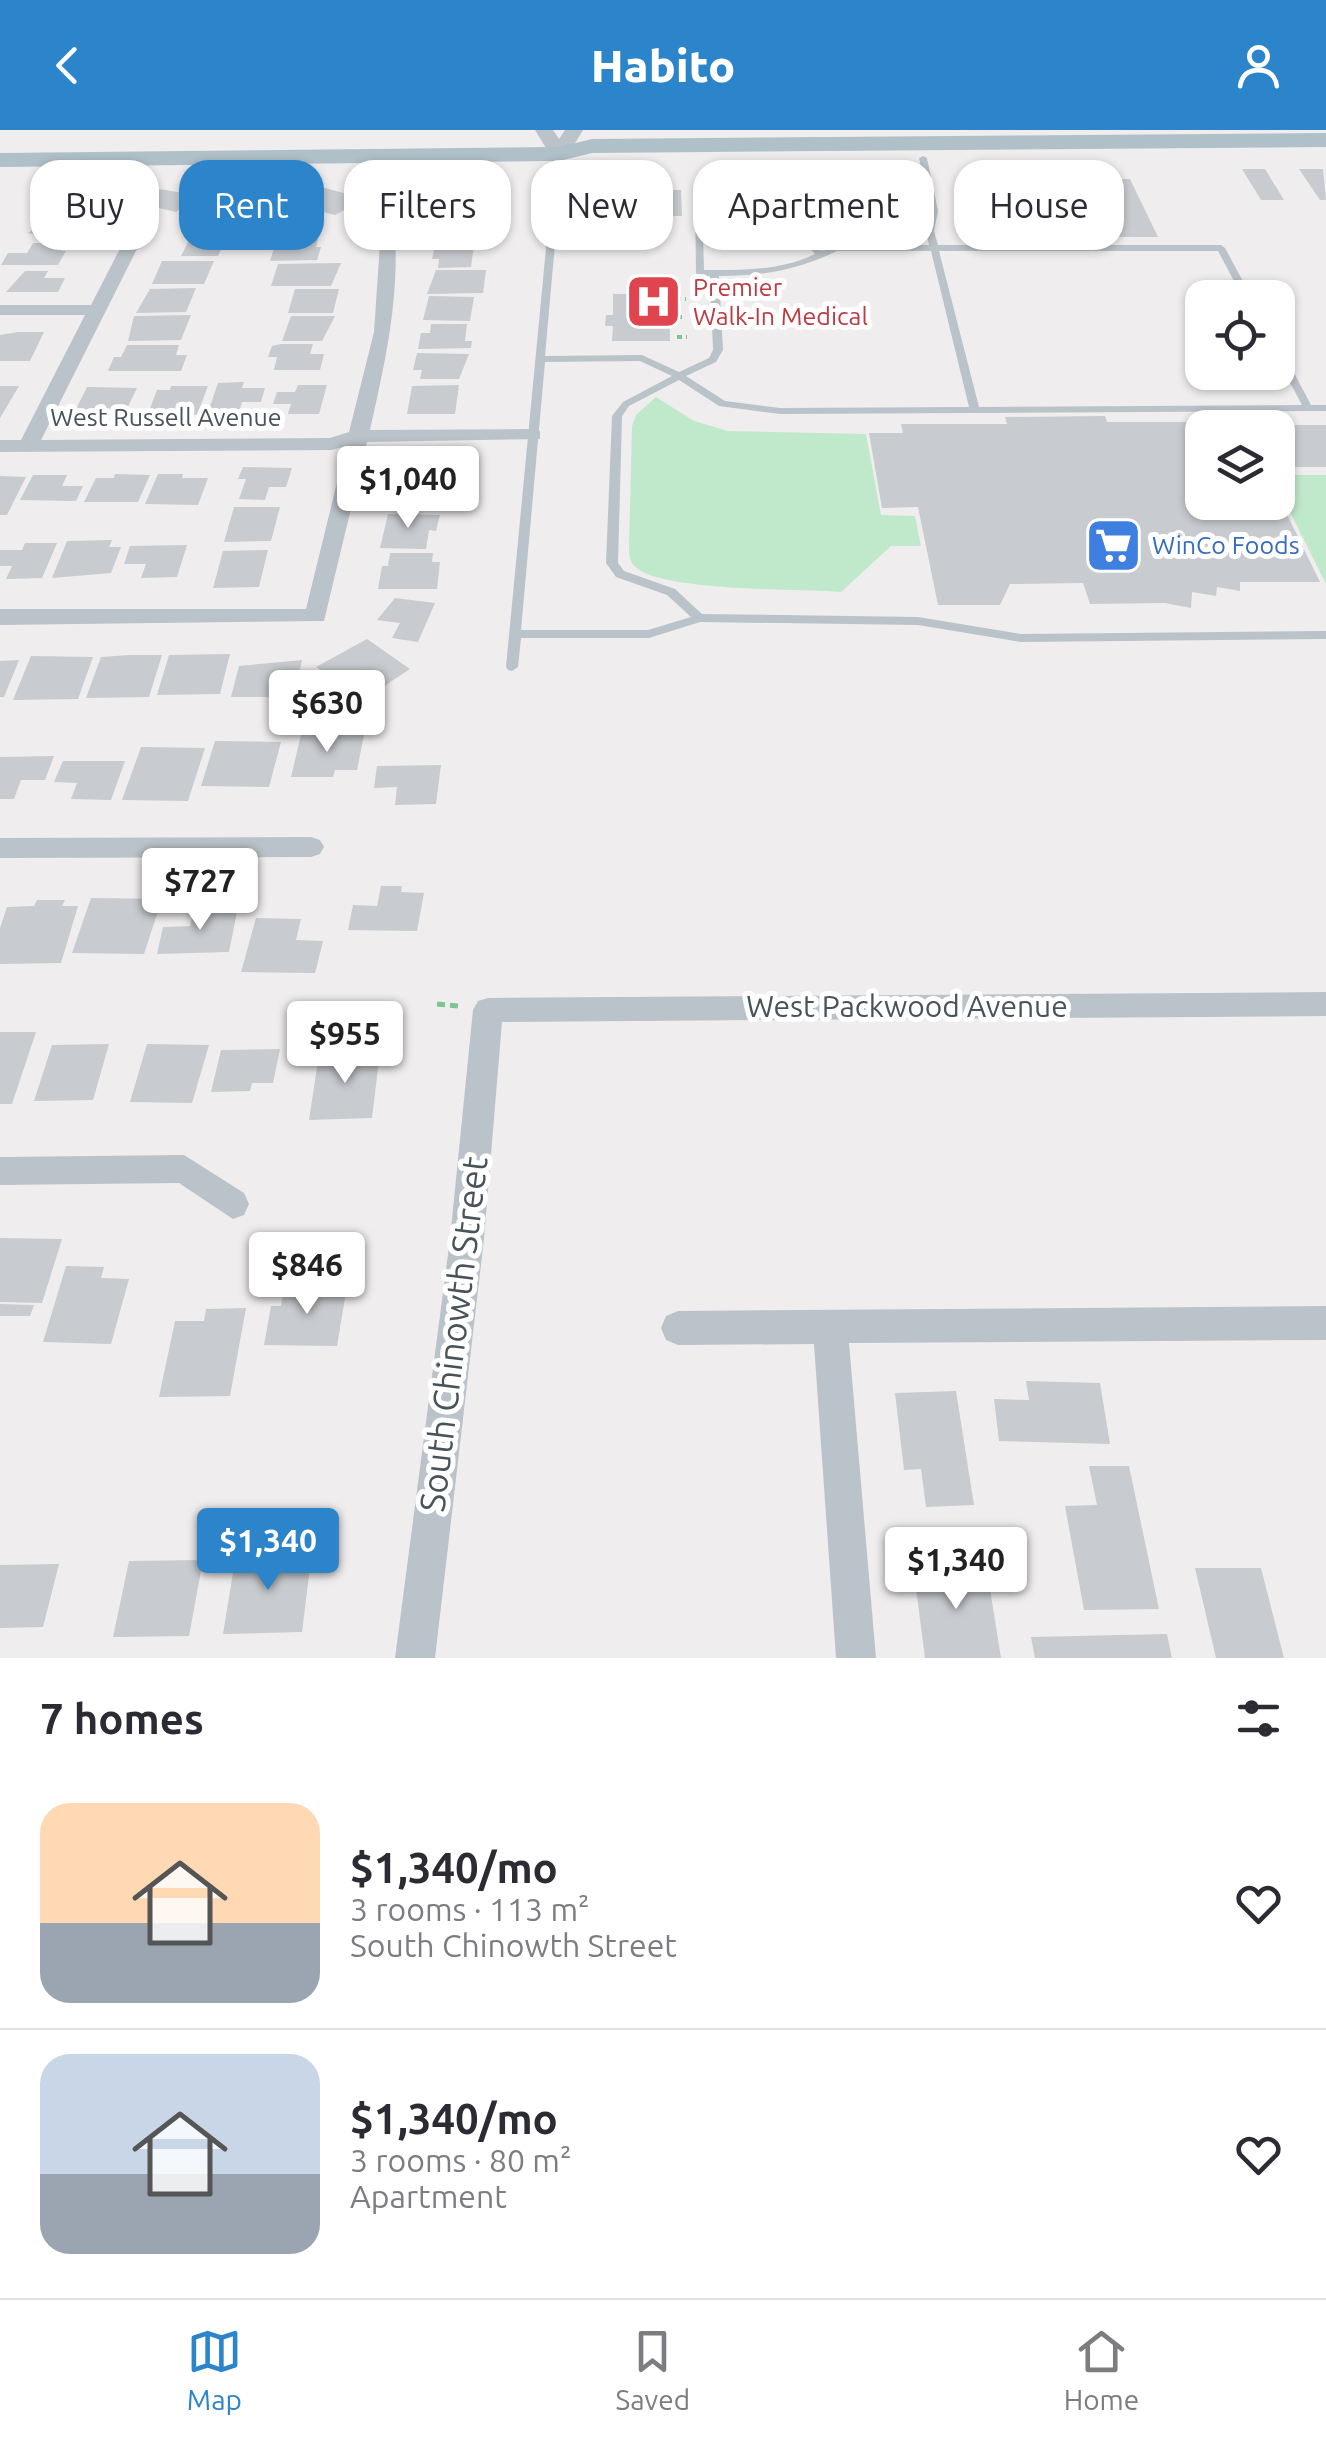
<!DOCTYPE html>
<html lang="en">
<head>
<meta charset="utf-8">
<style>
  :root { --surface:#fff; --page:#f7f7f7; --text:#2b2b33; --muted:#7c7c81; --line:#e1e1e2; --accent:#2c84cb }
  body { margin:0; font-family:Ubuntu,sans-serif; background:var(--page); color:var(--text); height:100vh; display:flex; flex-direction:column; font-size:38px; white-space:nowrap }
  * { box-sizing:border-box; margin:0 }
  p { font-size:32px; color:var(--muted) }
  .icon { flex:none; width:55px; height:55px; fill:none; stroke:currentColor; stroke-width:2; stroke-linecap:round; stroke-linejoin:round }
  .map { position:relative; height:1528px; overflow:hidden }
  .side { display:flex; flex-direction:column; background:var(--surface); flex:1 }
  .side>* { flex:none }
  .top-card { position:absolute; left:30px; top:30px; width:1268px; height:90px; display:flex; gap:20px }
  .controls { position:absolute; left:1185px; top:150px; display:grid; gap:20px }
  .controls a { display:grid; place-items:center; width:110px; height:110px; border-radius:20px; background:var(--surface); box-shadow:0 2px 8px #0004; font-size:50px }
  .price { position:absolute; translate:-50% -85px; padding:0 22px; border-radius:10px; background:#fff; color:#222; font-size:32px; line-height:65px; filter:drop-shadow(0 2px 5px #0008) }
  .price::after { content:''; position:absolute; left:50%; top:60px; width:30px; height:22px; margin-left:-15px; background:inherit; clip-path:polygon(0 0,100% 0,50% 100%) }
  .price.selected { background:var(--accent); color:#fff }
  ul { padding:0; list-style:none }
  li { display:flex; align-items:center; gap:30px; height:250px; padding:0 40px }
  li+li { border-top:2px solid var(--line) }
  li span { display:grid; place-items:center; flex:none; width:280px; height:200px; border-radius:30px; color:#555 }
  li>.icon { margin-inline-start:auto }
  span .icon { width:120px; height:120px; fill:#fffc; stroke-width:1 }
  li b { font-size:42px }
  h2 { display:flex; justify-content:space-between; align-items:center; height:120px; padding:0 40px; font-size:42px }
  .chip { padding:0 35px; border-radius:30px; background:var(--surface); box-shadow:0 2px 8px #0004; font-size:35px; line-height:90px }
  .chip.selected { background:var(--accent); color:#fff }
  header { display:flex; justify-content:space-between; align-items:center; height:130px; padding:0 40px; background:var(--accent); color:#fff; font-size:45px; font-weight:800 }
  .tab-bar { display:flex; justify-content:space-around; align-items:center; height:140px; border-top:2px solid var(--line); background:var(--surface); font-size:28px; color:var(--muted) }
  .tab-bar a { display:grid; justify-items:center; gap:5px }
  .tab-bar .selected { color:var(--accent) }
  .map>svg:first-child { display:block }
  .green { fill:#c0e9cb }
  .building { fill:#c8cbcf }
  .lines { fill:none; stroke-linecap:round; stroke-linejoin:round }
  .path-far1 { stroke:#7cc498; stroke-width:4; stroke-dasharray:5 4; stroke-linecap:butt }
  .path { stroke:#7cc498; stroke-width:5; stroke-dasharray:8 5; stroke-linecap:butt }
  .service { fill:#bac3c9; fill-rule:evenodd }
  .minor { fill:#bac3c9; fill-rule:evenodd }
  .tertiary { fill:#bac3c9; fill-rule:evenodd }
  .primary { fill:#b0c0c9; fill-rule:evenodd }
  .labels { text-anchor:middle; stroke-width:10; stroke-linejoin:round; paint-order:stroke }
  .far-health-label { font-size:25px; fill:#be3a42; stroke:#fff; text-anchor:start }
  .far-street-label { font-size:25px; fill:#485359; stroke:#fff }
  .far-shop-label { font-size:25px; fill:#366cbe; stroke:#fff; text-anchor:start }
  .street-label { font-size:30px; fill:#485359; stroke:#fff }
  .near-street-label { font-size:35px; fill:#485359; stroke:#fff }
</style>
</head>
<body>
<header><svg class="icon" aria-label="back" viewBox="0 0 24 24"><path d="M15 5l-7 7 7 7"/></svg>Habito<svg class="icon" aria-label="person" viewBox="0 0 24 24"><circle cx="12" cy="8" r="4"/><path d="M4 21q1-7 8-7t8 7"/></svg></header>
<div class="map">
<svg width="1326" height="1528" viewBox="0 0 1326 1528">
  <rect width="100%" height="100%" fill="#f0edee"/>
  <g class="green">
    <path d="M 656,267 L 694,291 L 728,301 L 866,304 L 881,385 L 915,386 L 921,416 L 891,416 L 841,462 C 799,459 667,461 638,439 C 630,433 629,427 629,418 L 632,296 L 636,285 Z"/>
    <path d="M 1278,345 L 1326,345 L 1326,454 L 1278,358 Z"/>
  </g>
  <g class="building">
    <path d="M 1242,39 L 1265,39 L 1284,70 L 1261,70 Z"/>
    <path d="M 1299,39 L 1323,39 L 1326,70 L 1320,70 Z"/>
    <path d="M 1130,49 L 1158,107 L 1097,107 L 1073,50 Z"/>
    <path d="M 461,55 L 491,67 L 456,85 L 427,72 Z"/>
    <path d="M 318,56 L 365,69 L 335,85 L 292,74 Z"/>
    <path d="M 379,57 L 422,57 L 419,66 L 403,65 L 401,71 L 375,70 Z"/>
    <path d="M 831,57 L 885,57 L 887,63 L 893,63 L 895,72 L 889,72 L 895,95 L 839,95 Z"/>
    <path d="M 159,59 L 196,65 L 176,82 L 141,74 Z"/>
    <path d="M 603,60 L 681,60 L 682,86 L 664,86 L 664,89 L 657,89 L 657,95 L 602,95 Z"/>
    <path d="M 121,64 L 123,79 L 78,85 L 77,69 Z"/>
    <path d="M 235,76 L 233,95 L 197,97 L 199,88 L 192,89 L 194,78 Z"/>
    <path d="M 47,83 L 82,90 L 66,102 L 55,100 L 45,107 L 28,103 L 39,95 L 32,94 Z"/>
    <path d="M 278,85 L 323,85 L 311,106 L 277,106 L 279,101 L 272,101 Z"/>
    <path d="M 463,90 L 481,90 L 479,111 L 443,111 L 445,98 L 462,98 Z"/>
    <path d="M 208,104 L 228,105 L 218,126 L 181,126 L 188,112 L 204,112 Z"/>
    <path d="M 277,109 L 318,109 L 316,117 L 321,117 L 317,130 L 270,131 Z"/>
    <path d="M 33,113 L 66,113 L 61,121 L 66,121 L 58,135 L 1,135 L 8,123 L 27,123 Z"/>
    <path d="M 474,115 L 471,137 L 438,138 L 439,129 L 432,129 L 435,116 Z"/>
    <path d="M 162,131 L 214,131 L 204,154 L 152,154 Z"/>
    <path d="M 341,133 L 331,156 L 271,156 L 278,134 Z"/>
    <path d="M 436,140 L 486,140 L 483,163 L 427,164 Z"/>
    <path d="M 25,141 L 48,141 L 44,148 L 65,148 L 58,162 L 6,162 Z"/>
    <path d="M 196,158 L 186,182 L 136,183 L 150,159 Z"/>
    <path d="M 295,159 L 339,159 L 333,183 L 288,183 Z"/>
    <path d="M 613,164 L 669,164 L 670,211 L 612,211 L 613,196 L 605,196 L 606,185 L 613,185 Z"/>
    <path d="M 429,166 L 474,167 L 470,191 L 423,190 Z"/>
    <path d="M 191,185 L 181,210 L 128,211 L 134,186 Z"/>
    <path d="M 291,186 L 335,186 L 322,211 L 282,211 Z"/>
    <path d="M 431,194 L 467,194 L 465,211 L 472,211 L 471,218 L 418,219 L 421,203 L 430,203 Z"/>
    <path d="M 18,202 L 44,202 L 30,231 L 0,231 L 0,205 Z"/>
    <path d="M 281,214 L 313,214 L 310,224 L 324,224 L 320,240 L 274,240 L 277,227 L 268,227 L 272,216 Z"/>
    <path d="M 127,215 L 179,215 L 176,225 L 187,225 L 181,241 L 108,241 L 114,227 L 121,227 Z"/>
    <path d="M 417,223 L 469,224 L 459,249 L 420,249 L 422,240 L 413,240 Z"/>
    <path d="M 244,252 L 242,258 L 265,258 L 261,272 L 242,272 L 238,285 L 207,285 L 218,253 Z"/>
    <path d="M 298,255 L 327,255 L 319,284 L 288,284 L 291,274 L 273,274 L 277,262 L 295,262 Z"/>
    <path d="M 459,255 L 455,284 L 407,284 L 412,256 Z"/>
    <path d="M 0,256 L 19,256 L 0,288 Z"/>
    <path d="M 171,256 L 208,256 L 197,285 L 149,281 L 157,260 L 170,260 Z"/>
    <path d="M 87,257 L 137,258 L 124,285 L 73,285 Z"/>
    <path d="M 1105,286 L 1107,292 L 1243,292 L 1244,298 L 1202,298 L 1202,372 L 1278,372 L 1278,366 L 1320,452 L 1240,452 L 1240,461 L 1217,457 L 1216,466 L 1192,462 L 1191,478 L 1165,473 L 1090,474 L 1083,453 L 1010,454 L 1000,475 L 938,475 L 918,377 L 882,378 L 869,303 L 903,303 L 901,294 L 1007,294 L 1005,287 Z"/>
    <rect x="1278" y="295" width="48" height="42"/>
    <path d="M 243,337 L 292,338 L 286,357 L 269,357 L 265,370 L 239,369 L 246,349 L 238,349 Z"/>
    <path d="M 115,344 L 150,345 L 138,372 L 84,372 L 96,348 L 114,348 Z"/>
    <path d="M 158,344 L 183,344 L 182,348 L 208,348 L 198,375 L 145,374 Z"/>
    <path d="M 456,344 L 455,354 L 468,354 L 466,366 L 453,366 L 452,376 L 392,377 L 395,360 L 388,360 L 390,345 Z"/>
    <path d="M 33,345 L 67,345 L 62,356 L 83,356 L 76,371 L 20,370 Z"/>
    <path d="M 0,346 L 26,347 L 7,385 L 0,385 Z"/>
    <path d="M 234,377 L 280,377 L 271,411 L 224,412 Z"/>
    <path d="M 388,384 L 440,385 L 436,401 L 429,400 L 426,419 L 380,418 Z"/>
    <path d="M 112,410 L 109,417 L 121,417 L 111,443 L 52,448 L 67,411 Z"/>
    <path d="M 25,413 L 57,413 L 42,448 L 6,449 L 12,436 L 0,436 L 0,420 L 22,420 Z"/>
    <path d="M 187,415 L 177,447 L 141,448 L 146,434 L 124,434 L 130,416 Z"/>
    <path d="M 268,420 L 259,457 L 213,458 L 223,421 Z"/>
    <path d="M 390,423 L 433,423 L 432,432 L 440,432 L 437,459 L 378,459 L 382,436 L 388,436 Z"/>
    <path d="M 395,468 L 435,473 L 418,512 L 392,508 L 400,493 L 377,490 Z"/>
    <path d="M 367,509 L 410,539 L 363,570 L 316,537 Z"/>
    <path d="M 230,524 L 220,564 L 157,565 L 169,525 Z"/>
    <path d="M 130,525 L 162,525 L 149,567 L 86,568 L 101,527 Z"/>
    <path d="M 31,526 L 93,527 L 78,569 L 13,570 Z"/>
    <path d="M 19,530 L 4,567 L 0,567 L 0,531 Z"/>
    <path d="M 302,530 L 294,567 L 231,567 L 239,536 Z"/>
    <path d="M 301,605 L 364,605 L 357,640 L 335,640 L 333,647 L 291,647 Z"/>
    <path d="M 215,611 L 281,612 L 269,657 L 201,656 Z"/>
    <path d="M 141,617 L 205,618 L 188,671 L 122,670 Z"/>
    <path d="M 54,626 L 45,650 L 21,650 L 14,669 L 0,669 L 0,627 Z"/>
    <path d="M 63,631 L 125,631 L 111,670 L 71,669 L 77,653 L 54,652 Z"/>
    <path d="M 441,635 L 436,674 L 395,675 L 397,657 L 374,658 L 377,636 Z"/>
    <path d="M 381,756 L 402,756 L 401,762 L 424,763 L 417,801 L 348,800 L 353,775 L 377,776 Z"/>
    <path d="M 91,768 L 162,769 L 144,824 L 72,823 Z"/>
    <path d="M 37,770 L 65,770 L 62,776 L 78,776 L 61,833 L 0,834 L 0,798 L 7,777 L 34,776 Z"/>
    <path d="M 195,776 L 216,776 L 215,783 L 237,782 L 229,822 L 157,824 L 163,797 L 190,796 Z"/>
    <path d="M 256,788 L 301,789 L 296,810 L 323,811 L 315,843 L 241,842 Z"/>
    <path d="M 0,902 L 36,902 L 12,974 L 0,974 Z"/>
    <path d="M 109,914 L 93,970 L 34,971 L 52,915 Z"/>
    <path d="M 147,914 L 209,915 L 192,973 L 130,972 Z"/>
    <path d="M 280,919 L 273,953 L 252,953 L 250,961 L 211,962 L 221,920 Z"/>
    <path d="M 380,922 L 372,988 L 309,990 L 319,924 Z"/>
    <path d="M 0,1108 L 62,1109 L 42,1173 L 0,1172 Z"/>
    <path d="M 66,1136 L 104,1137 L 101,1148 L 129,1149 L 111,1214 L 43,1212 Z"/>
    <path d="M 284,1156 L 347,1156 L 337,1216 L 264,1215 L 271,1176 L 281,1176 Z"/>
    <path d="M 0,1174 L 34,1175 L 30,1186 L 0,1186 Z"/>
    <path d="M 246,1178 L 230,1266 L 159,1267 L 175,1191 L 204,1191 L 206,1179 Z"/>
    <path d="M 1026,1251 L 1100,1253 L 1110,1314 L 999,1311 L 994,1269 L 1029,1270 Z"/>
    <path d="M 956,1261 L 974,1375 L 926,1377 L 921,1339 L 904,1340 L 895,1263 Z"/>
    <path d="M 1089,1336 L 1129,1336 L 1159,1479 L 1084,1480 L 1065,1376 L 1097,1375 Z"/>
    <path d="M 312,1421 L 302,1502 L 223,1504 L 236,1424 Z"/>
    <path d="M 203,1430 L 189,1506 L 113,1507 L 129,1431 Z"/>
    <path d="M 59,1434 L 43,1497 L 0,1498 L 0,1435 Z"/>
    <path d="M 986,1434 L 1001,1528 L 925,1528 L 913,1435 Z"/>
    <path d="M 1195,1438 L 1261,1438 L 1284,1528 L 1216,1528 Z"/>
    <path d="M 1167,1504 L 1172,1528 L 1035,1528 L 1031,1507 Z"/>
  </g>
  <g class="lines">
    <g class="path-far1">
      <path d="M 719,112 L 741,112"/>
      <path d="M 764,112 L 791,112"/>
      <path d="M 656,157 L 656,161"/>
      <path d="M 676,169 L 686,169"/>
      <path d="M 677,187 L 686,187"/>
      <path d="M 677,207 L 687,207"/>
    </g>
    <path class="path" d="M 437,874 L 459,876"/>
    <path class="service" d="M 559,22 L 563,24 L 545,226 L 642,225 L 679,242 L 709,228 L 713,220 L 710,146 L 700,146 L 696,143 L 695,63 C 729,60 763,64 797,62 C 835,59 874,38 910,63 L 911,94 L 901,104 L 810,106 L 822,121 L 835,115 L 929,115 L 926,101 L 930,81 L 919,28 L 923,26 L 927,28 L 938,81 L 934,101 L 938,115 L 1221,115 L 1225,118 L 1252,168 L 1243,168 L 1218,121 L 939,121 L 979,277 L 1302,275 L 1278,230 L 1278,219 L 1283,222 L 1311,275 L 1326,275 L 1326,281 L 780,284 L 719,276 L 679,250 L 629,276 L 622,286 L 618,433 L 624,441 L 675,459 L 702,484 L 918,487 L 1021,504 L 1326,501 L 1326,509 L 1021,512 L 918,495 L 700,492 L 649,508 L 521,508 L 518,537 L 512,541 L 508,540 L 506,537 L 555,24 ZM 868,55 L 892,59 L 902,64 L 903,93 L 896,100 L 809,101 L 804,66 ZM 796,66 L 802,110 L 815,124 C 780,141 743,140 704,140 L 702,67 ZM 837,121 L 931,121 L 969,277 L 780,278 L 725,271 L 686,246 L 716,232 L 723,220 L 719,146 C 762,146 798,140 837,121 ZM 640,231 L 672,246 L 623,272 L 612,286 L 606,433 L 616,447 L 667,465 L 691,487 L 648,500 L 521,500 L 545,232 Z"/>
    <g class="minor">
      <path d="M 381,99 L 395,103 C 399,172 385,233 370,300 L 533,299 L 540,301 L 540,309 L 367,312 L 324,491 L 0,495 L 0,479 L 306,479 L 346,316 L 332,320 L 0,322 L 0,310 L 21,310 L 85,185 L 0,185 L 0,175 L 91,175 L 126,107 L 138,107 L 141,111 L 41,310 L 330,308 L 349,302 L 374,202 Z"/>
      <path d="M 311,707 L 320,710 L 324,717 L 320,724 L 311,727 L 0,728 L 0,708 Z"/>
      <path d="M 1326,862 L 1326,886 L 502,892 L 484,1109 L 435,1528 L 395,1528 L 450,1109 L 473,880 L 478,871 L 488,868 Z"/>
      <path d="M 184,1025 L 244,1063 L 249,1074 L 244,1085 L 233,1089 L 179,1053 L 0,1055 L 0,1027 Z"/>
      <path d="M 1326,1176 L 1326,1210 L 849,1213 L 876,1528 L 836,1528 L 814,1214 L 678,1215 L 666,1210 L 661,1198 L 666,1186 L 678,1181 Z"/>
    </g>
    <path class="tertiary" d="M 535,0 L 553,0 L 559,9 L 565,0 L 583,0 L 566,28 L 552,28 Z"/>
    <path class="primary" d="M 1326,3 L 1326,17 L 592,23 L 559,31 L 0,37 L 0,23 L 559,17 L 592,9 Z"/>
  </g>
  <defs>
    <symbol id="hospital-square" viewBox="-11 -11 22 22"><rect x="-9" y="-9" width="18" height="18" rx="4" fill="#e0444e" stroke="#fff"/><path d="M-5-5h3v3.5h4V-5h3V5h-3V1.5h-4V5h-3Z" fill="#fff"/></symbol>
    <symbol id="supermarket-square" viewBox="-11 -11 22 22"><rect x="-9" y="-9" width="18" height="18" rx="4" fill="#3f7fe0" stroke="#fff"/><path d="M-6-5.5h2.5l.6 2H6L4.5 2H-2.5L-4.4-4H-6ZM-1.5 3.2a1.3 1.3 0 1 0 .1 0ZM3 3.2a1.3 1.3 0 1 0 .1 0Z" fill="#fff"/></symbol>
  </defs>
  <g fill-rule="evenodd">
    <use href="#hospital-square" x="622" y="140" width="63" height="63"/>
    <use href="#supermarket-square" x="1082" y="384" width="63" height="63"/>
  </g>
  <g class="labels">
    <g class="far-health-label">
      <text x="693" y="166">Premier<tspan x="693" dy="29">Walk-In Medical</tspan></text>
    </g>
    <g class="far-street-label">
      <text x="166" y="296">West Russell Avenue</text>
    </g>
    <g class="far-shop-label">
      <text x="1152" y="424">WinCo Foods</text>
    </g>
    <g class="street-label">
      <text x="907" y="887">West Packwood Avenue</text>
    </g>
    <g class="near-street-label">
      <text transform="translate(454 1204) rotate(-83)" y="12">South Chinowth Street</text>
    </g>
  </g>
</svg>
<div class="controls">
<a><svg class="icon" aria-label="locate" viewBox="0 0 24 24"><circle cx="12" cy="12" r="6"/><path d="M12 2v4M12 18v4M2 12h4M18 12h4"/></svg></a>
<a><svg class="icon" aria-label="layers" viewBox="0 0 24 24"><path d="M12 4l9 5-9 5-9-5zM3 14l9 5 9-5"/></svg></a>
</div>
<b class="price" style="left:408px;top:401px">$1,040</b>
<b class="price" style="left:327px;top:625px">$630</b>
<b class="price" style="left:200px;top:803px">$727</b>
<b class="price" style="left:345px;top:956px">$955</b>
<b class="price" style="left:307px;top:1187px">$846</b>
<b class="price selected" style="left:268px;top:1463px">$1,340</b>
<b class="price" style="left:956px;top:1482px">$1,340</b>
<div class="top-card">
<a class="chip">Buy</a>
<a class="chip selected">Rent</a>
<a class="chip">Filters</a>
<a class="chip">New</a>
<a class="chip">Apartment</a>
<a class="chip">House</a>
</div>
</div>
<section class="side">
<h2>7 homes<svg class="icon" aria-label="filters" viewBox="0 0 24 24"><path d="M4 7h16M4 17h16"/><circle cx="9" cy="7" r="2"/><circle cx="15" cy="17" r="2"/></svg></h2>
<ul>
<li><span style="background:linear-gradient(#ffd9b3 60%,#9aa5b1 0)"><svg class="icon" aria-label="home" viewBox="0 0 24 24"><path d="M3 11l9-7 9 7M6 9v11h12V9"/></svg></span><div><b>$1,340/mo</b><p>3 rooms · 113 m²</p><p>South Chinowth Street</p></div><svg class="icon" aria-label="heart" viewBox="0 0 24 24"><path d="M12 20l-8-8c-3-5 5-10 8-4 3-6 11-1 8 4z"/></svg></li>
<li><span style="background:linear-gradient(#c9d6e8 60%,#9aa5b1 0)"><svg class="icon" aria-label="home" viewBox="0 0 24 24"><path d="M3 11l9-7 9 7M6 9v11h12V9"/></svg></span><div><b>$1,340/mo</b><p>3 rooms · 80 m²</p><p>Apartment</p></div><svg class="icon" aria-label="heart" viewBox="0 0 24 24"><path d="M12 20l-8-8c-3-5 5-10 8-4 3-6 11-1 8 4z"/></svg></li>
</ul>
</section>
<nav class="tab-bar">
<a class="selected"><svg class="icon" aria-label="map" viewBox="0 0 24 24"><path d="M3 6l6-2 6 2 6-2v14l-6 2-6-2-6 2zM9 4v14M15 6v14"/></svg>Map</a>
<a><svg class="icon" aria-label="saved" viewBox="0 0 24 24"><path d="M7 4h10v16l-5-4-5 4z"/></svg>Saved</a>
<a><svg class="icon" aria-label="home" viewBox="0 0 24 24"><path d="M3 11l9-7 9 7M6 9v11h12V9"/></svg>Home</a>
</nav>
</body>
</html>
